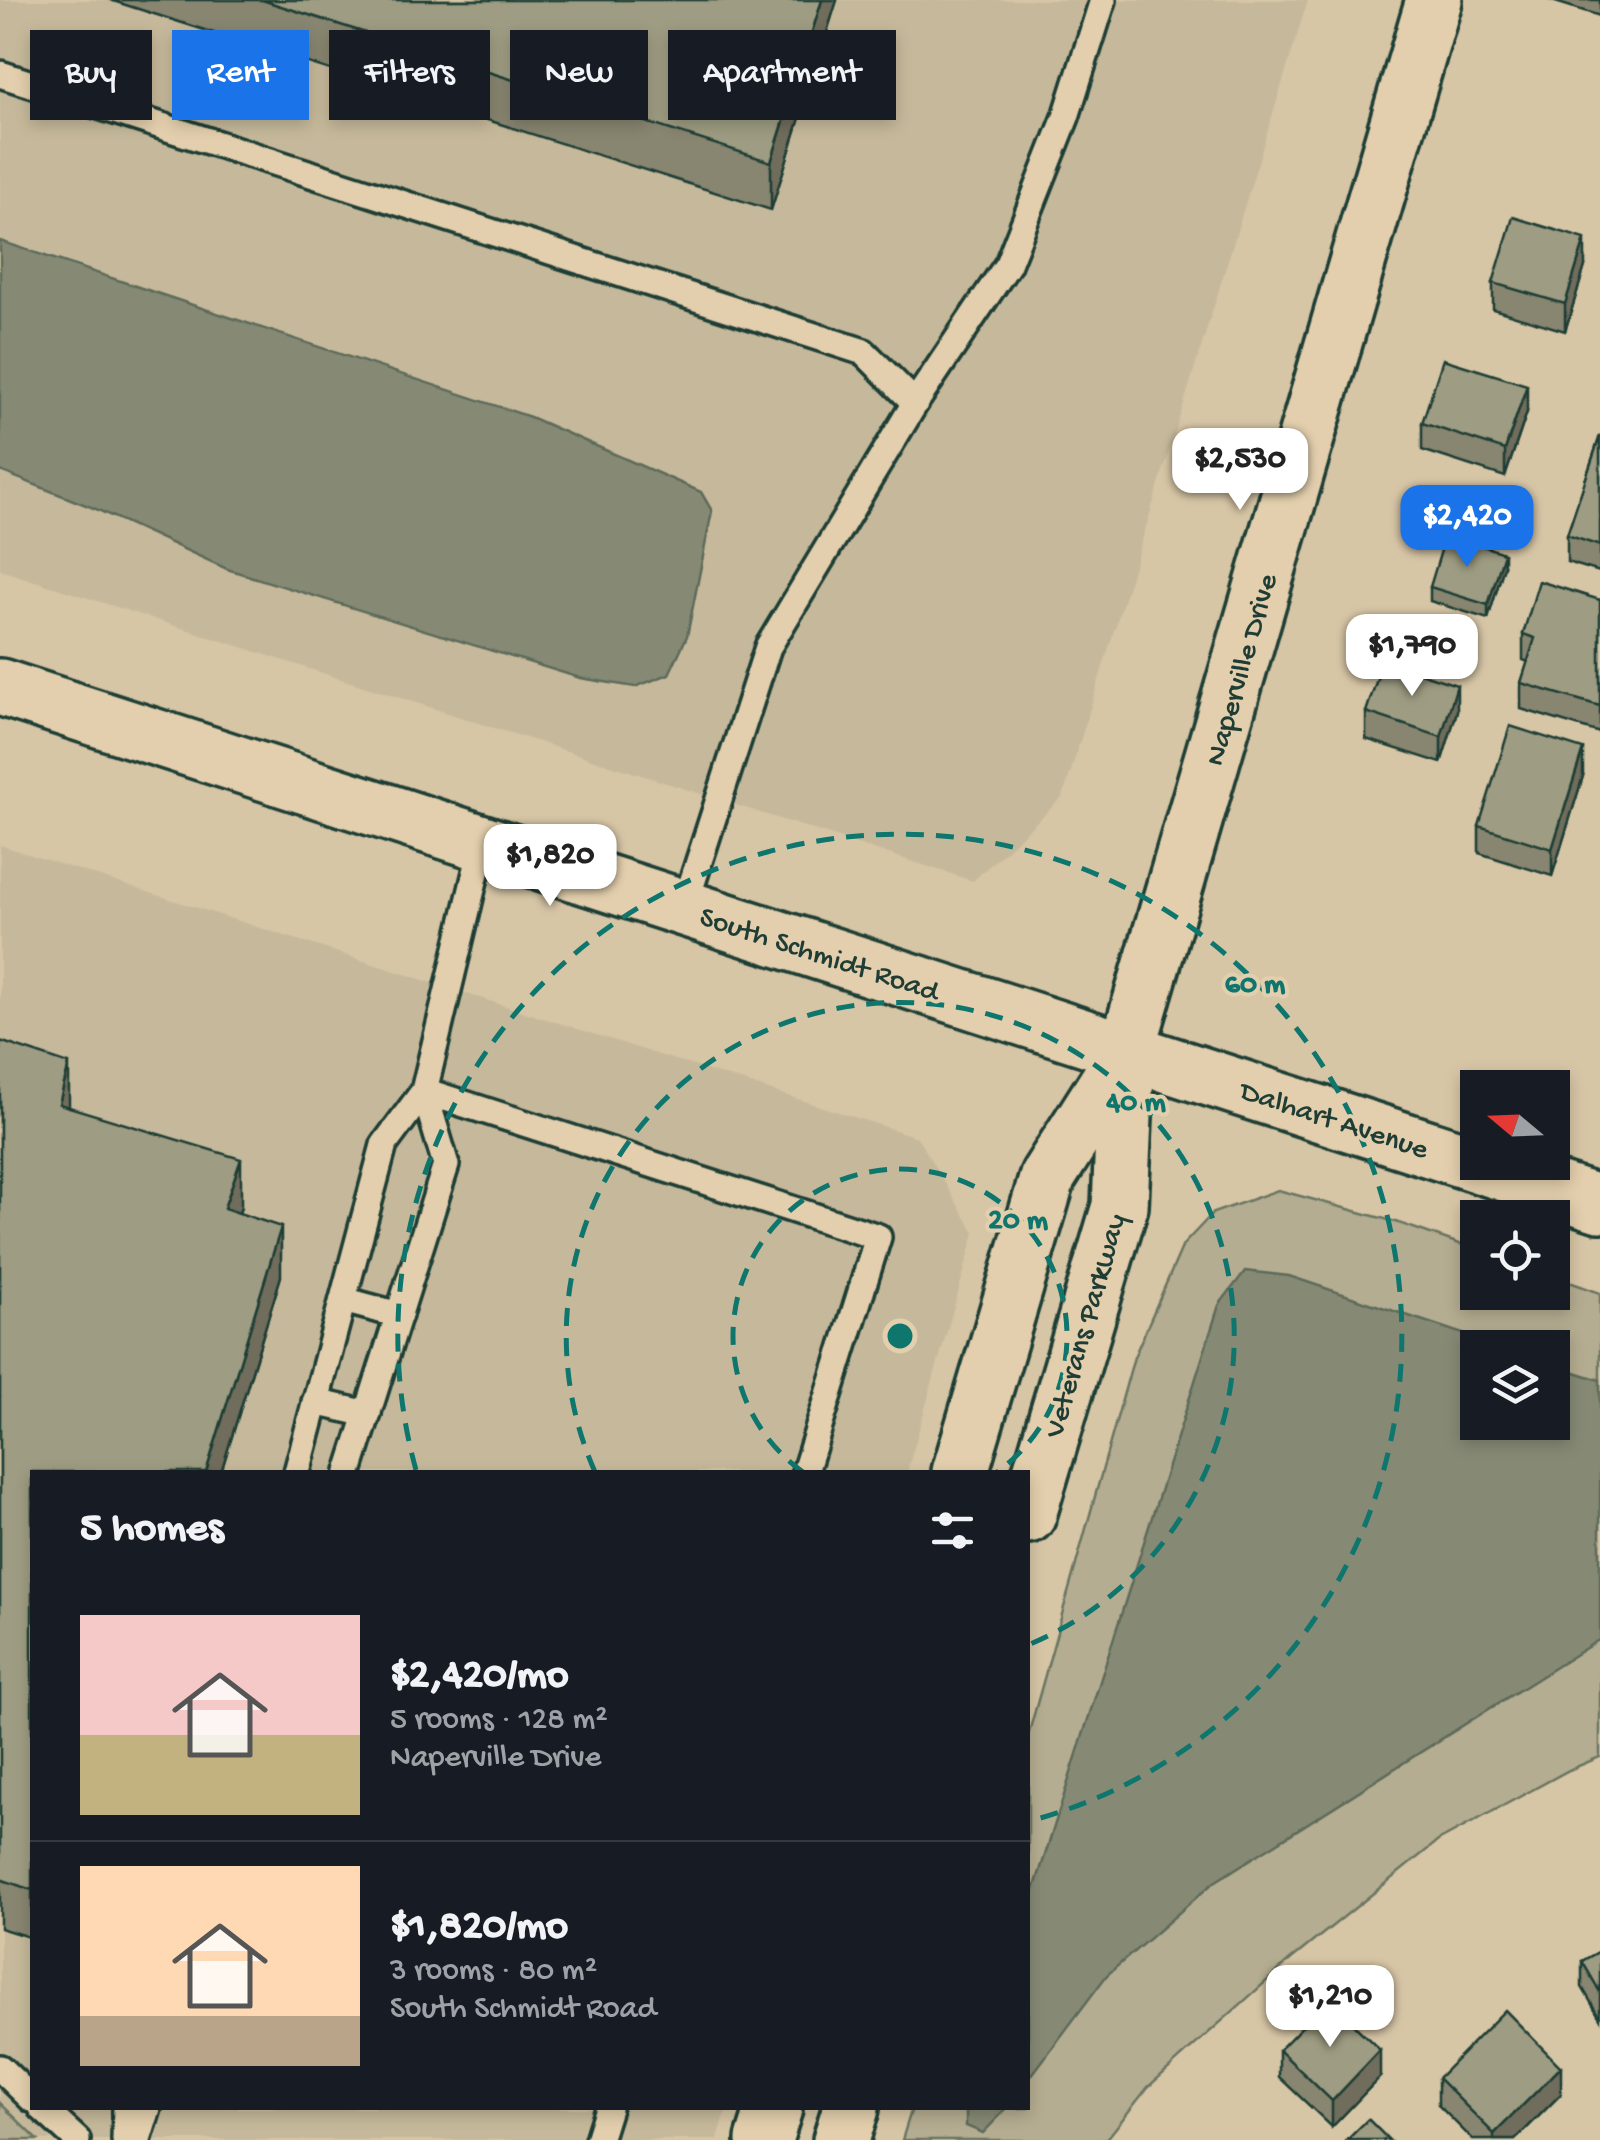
<!DOCTYPE html>
<html lang="en">
<head>
<meta charset="utf-8">
<style>
  :root { --surface:#171b24; --page:#242831; --text:#f1f3f6; --muted:#9ea1a6; --line:#363941; --accent:#1a73e8 }
  body { margin:0; font-family:"Gochi Hand",sans-serif; background:var(--page); color:var(--text); height:100vh; display:flex; flex-direction:column; font-size:38px; white-space:nowrap }
  * { box-sizing:border-box; margin:0 }
  p { font-size:32px; color:var(--muted) }
  .icon { flex:none; width:55px; height:55px; fill:none; stroke:currentColor; stroke-width:2; stroke-linecap:round; stroke-linejoin:round }
  .map { position:relative; flex:1; overflow:hidden }
  .sheet { position:absolute; left:30px; top:1470px; width:1000px; height:640px; display:flex; flex-direction:column; background:var(--surface); border-radius:0px; box-shadow:0 5px 15px #0003 }
  .sheet>* { flex:none }
  .guide { position:absolute; left:30px; top:30px; width:1000px; height:90px; display:flex; gap:20px }
  .needle { width:65px; rotate:289deg }
  .buttons { position:absolute; left:1460px; top:1070px; display:grid; gap:20px }
  .buttons a { display:grid; place-items:center; width:110px; height:110px; border-radius:0px; background:var(--surface); box-shadow:0 5px 15px #0003; font-size:50px }
  .price { position:absolute; translate:-50% -85px; padding:0 22px; border-radius:20px; background:#fff; color:#222; font-size:32px; line-height:65px; filter:drop-shadow(0 2px 5px #0008) }
  .price::after { content:''; position:absolute; left:50%; top:60px; width:30px; height:22px; margin-left:-15px; background:inherit; clip-path:polygon(0 0,100% 0,50% 100%) }
  .price.current { background:var(--accent); color:#fff }
  ul { padding:0; list-style:none }
  li { display:flex; align-items:center; gap:30px; height:250px; padding:0 50px }
  li+li { border-top:2px solid var(--line) }
  li span { display:grid; place-items:center; flex:none; width:280px; height:200px; border-radius:0px; color:#555 }
  li>.icon { margin-inline-start:auto }
  span .icon { width:120px; height:120px; fill:#fffc; stroke-width:1 }
  li b { font-size:42px }
  h2 { display:flex; justify-content:space-between; align-items:center; height:120px; padding:0 50px; font-size:42px }
  .chip { padding:0 35px; border-radius:0px; background:var(--surface); box-shadow:0 5px 15px #0003; font-size:35px; line-height:90px }
  .chip.current { background:var(--accent); color:#fff }
  .map>svg:first-child { display:block }
  .built { fill:#c6b99b }
  .green { fill:#b5ad91; stroke:#6a7562; stroke-width:2.5; fill-rule:evenodd }
  .water { fill:#868a74; stroke:#5d6b5a; stroke-width:2.5 }
  .lines { fill:none; stroke-linecap:round; stroke-linejoin:round }
  .lane-casing { stroke:#1f3d34; stroke-width:32 }
  .secondary-casing { stroke:#1f3d34; stroke-width:62 }
  .lane { stroke:#e3cfad; stroke-width:25 }
  .secondary { stroke:#e3cfad; stroke-width:55 }
  .wall { fill:#888670; stroke:#1f3d34; stroke-width:2.5 }
  .shaded-wall { fill:#6f6d5b; stroke:#1f3d34; stroke-width:2.5 }
  .building { fill:#9e9c82; stroke:#1f3d34; stroke-width:2.5 }
  .ring { fill:none; stroke:#0f766e; stroke-width:5; stroke-dasharray:18 12 }
  .labels { text-anchor:middle; stroke-width:8; stroke-linejoin:round; paint-order:stroke }
  .street-label { font-size:30px; fill:#1f3d34; stroke:#e3cfad }
  .centre { fill:#0f766e; stroke:#e3cfad; stroke-width:5 }
  .ring-label { font-size:30px; text-anchor:middle; font-weight:bold; fill:#0f766e; stroke:#e3cfad; stroke-width:8; stroke-linejoin:round; paint-order:stroke }
</style>
</head>
<body>
<div class="map">
<svg width="1600" height="2140" viewBox="0 0 1600 2140">
  <rect width="100%" height="100%" fill="#d7c6a6"/>
  <filter id="ink" filterUnits="userSpaceOnUse"><feTurbulence type="fractalNoise" baseFrequency=".01" numOctaves="2"/><feDisplacementMap in="SourceGraphic" scale="20" xChannelSelector="R" yChannelSelector="G"/><feConvolveMatrix kernelMatrix="1 2 1 2 8 2 1 2 1" color-interpolation-filters="sRGB"/></filter>
  <g filter="url(#ink)">
    <g class="built">
      <path d="M 0,0 L 1308,0 L 1063,797 L 973,881 L 0,570 Z"/>
      <path d="M 0,845 L 917,1137 L 975,1233 L 907,1472 L 32,1472 L 32,2108 L 727,2108 L 718,2140 L 0,2140 Z"/>
    </g>
    <g class="green">
      <path d="M 1278,1190 L 1396,1222 L 1477,1250 L 1478,1292 L 1552,1292 L 1553,1276 L 1600,1293 L 1600,1757 L 1569,1770 L 1438,1841 L 1289,1961 L 1148,2087 L 1106,2140 L 902,2140 L 912,2108 L 1028,2108 L 1028,1736 L 1134,1357 L 1183,1245 L 1213,1213 ZM 1478,1348 L 1552,1348 L 1552,1422 L 1478,1422 Z"/>
      <path d="M 0,2103 L 38,2140 L 0,2140 Z"/>
    </g>
    <g class="water">
      <path d="M 0,241 L 530,417 L 701,492 L 712,511 L 687,636 L 669,674 L 635,687 L 580,678 L 227,569 L 96,509 L 0,471 Z"/>
      <path d="M 1245,1271 L 1289,1276 L 1502,1347 L 1478,1348 L 1478,1422 L 1552,1422 L 1553,1365 L 1600,1380 L 1600,1639 L 1213,1883 L 1107,1975 L 1028,2080 L 1028,1909 L 1219,1305 Z"/>
      <path d="M 966,2108 L 1007,2108 L 983,2133 L 966,2126 Z"/>
    </g>
    <g class="lines">
      <defs>
        <g id="lane">
          <path d="M 0,74 L 864,352 L 915,403"/>
          <path d="M 684,908 L 768,647 L 915,403 L 1008,264 L 1066,117 L 1103,0"/>
          <path d="M 424,1091 L 878,1237 L 805,1472"/>
          <path d="M 343,1300 L 399,1315"/>
          <path d="M 315,1402 L 368,1414"/>
          <path d="M 297,1472 L 384,1145 L 424,1091 L 483,843"/>
          <path d="M 349,1472 L 446,1165 L 424,1091"/>
          <path d="M 0,2068 L 32,2099"/>
          <path d="M 42,2108 L 77,2140"/>
          <path d="M 125,2140 L 126,2108"/>
          <path d="M 138,2140 L 148,2108"/>
          <path d="M 598,2140 L 608,2108"/>
        </g>
        <g id="secondary">
          <path d="M 0,687 L 1600,1204"/>
          <path d="M 960,1472 L 1048,1176 L 1126,1053"/>
          <path d="M 1028,1515 L 1120,1206 L 1127,1050 L 1434,0"/>
          <path d="M 764,2140 L 774,2108"/>
          <path d="M 841,2140 L 851,2108"/>
        </g>
      </defs>
      <use href="#lane" class="lane-casing"/>
      <use href="#secondary" class="secondary-casing"/>
      <use href="#lane" class="lane"/>
      <use href="#secondary" class="secondary"/>
    </g>
    <g class="wall">
      <path d="M 110,0 L 837,0 L 771,210 Z"/>
      <path d="M 1549,0 L 1600,0 L 1600,16 Z"/>
      <path d="M 1585,266 L 1565,331 L 1493,309 L 1493,283 Z"/>
      <path d="M 1527,412 L 1505,477 L 1422,450 L 1422,423 Z"/>
      <path d="M 1600,436 L 1600,572 L 1567,562 L 1567,535 Z"/>
      <path d="M 1504,566 L 1488,619 L 1430,601 L 1430,587 Z"/>
      <path d="M 1600,600 L 1600,733 L 1521,709 L 1521,683 L 1528,662 L 1523,660 L 1523,634 Z"/>
      <path d="M 1457,711 L 1441,763 L 1366,739 L 1366,712 Z"/>
      <path d="M 1583,776 L 1552,876 L 1479,853 L 1479,826 Z"/>
      <path d="M 0,1041 L 69,1107 L 241,1207 L 239,1213 L 281,1276 L 221,1472 L 32,1472 L 32,1938 L 0,1928 Z"/>
      <path d="M 1600,1951 L 1600,2018 L 1582,1987 L 1582,1961 Z"/>
      <path d="M 1279,2050 L 1380,2077 L 1332,2127 L 1279,2077 Z"/>
      <path d="M 1438,2078 L 1561,2094 L 1515,2140 L 1473,2140 L 1438,2105 Z"/>
    </g>
    <g class="shaded-wall">
      <path d="M 822,0 L 837,0 L 771,210 L 771,162 Z"/>
      <path d="M 1585,239 L 1585,266 L 1565,331 L 1565,304 Z"/>
      <path d="M 1527,385 L 1527,412 L 1505,477 L 1505,450 Z"/>
      <path d="M 1504,553 L 1504,566 L 1488,619 L 1488,605 Z"/>
      <path d="M 1457,685 L 1457,711 L 1441,763 L 1441,737 Z"/>
      <path d="M 1583,749 L 1583,776 L 1552,876 L 1552,849 Z"/>
      <path d="M 69,1064 L 69,1112 L 59,1104 Z"/>
      <path d="M 241,1159 L 241,1207 L 224,1256 L 224,1208 Z"/>
      <path d="M 281,1227 L 281,1276 L 221,1472 L 206,1472 Z"/>
      <path d="M 1380,2050 L 1380,2077 L 1332,2127 L 1332,2101 Z"/>
      <path d="M 1561,2067 L 1561,2094 L 1515,2140 L 1494,2140 L 1494,2134 Z"/>
    </g>
    <g class="building">
      <path d="M 262,0 L 822,0 L 771,162 Z"/>
      <path d="M 1513,217 L 1585,239 L 1565,304 L 1493,283 Z"/>
      <path d="M 1443,359 L 1527,385 L 1505,450 L 1422,423 Z"/>
      <path d="M 1600,436 L 1600,546 L 1567,535 Z"/>
      <path d="M 1446,534 L 1504,553 L 1488,605 L 1430,587 Z"/>
      <path d="M 1539,581 L 1600,600 L 1600,706 L 1521,683 L 1535,638 L 1523,634 Z"/>
      <path d="M 1383,661 L 1457,685 L 1441,737 L 1366,712 Z"/>
      <path d="M 1510,726 L 1583,749 L 1552,849 L 1479,826 Z"/>
      <path d="M 0,1041 L 69,1064 L 59,1104 L 241,1159 L 224,1208 L 281,1227 L 206,1472 L 32,1472 L 32,1890 L 0,1879 Z"/>
      <path d="M 1600,1951 L 1600,1992 L 1582,1961 Z"/>
      <path d="M 1328,2000 L 1380,2050 L 1332,2101 L 1279,2050 Z"/>
      <path d="M 1505,2010 L 1561,2067 L 1494,2134 L 1438,2078 Z"/>
      <path d="M 1368,2119 L 1389,2140 L 1347,2140 Z"/>
    </g>
  </g>
  <g class="ring">
    <path d="M803 1472A167 167 0 1 1 997 1472"/>
    <path d="M595 1472A334 334 0 1 1 1028 1645"/>
    <path d="M416 1470A502 502 0 1 1 1030 1821"/>
  </g>
  <g class="labels">
    <g class="street-label">
      <text transform="translate(1239 669) rotate(-74)" y="10">Naperville Drive</text>
      <text transform="translate(820 952) rotate(18)" y="10">South Schmidt Road</text>
      <text transform="translate(1335 1118) rotate(18)" y="10">Dalhart Avenue</text>
      <text transform="translate(1083 1325) rotate(-74)" y="10">Veterans Parkway</text>
    </g>
  </g>
  <circle cx="900" cy="1336" r="15" class="centre"/>
  <g class="ring-label">
    <text x="1255" y="992">60 m</text>
    <text x="1136" y="1110">40 m</text>
    <text x="1018" y="1228">20 m</text>
  </g>
</svg>
<div class="buttons">
<a><svg class="needle" viewBox="-14 -14 28 28"><path d="M0-13l5 13h-10z" fill="#e53935"/><path d="M0 13l5-13h-10z" fill="#9ea1a6"/></svg></a>
<a><svg class="icon" aria-label="locate" viewBox="0 0 24 24"><circle cx="12" cy="12" r="6"/><path d="M12 2v4M12 18v4M2 12h4M18 12h4"/></svg></a>
<a><svg class="icon" aria-label="layers" viewBox="0 0 24 24"><path d="M12 4l9 5-9 5-9-5zM3 14l9 5 9-5"/></svg></a>
</div>
<b class="price" style="left:1240px;top:513px">$2,530</b>
<b class="price current" style="left:1467px;top:570px">$2,420</b>
<b class="price" style="left:1412px;top:699px">$1,790</b>
<b class="price" style="left:550px;top:909px">$1,820</b>
<b class="price" style="left:1330px;top:2050px">$1,210</b>
<div class="guide">
<a class="chip">Buy</a>
<a class="chip current">Rent</a>
<a class="chip">Filters</a>
<a class="chip">New</a>
<a class="chip">Apartment</a>
</div>
<section class="sheet">
<h2>5 homes<svg class="icon" aria-label="filters" viewBox="0 0 24 24"><path d="M4 7h16M4 17h16"/><circle cx="9" cy="7" r="2"/><circle cx="15" cy="17" r="2"/></svg></h2>
<ul>
<li><span style="background:linear-gradient(#f6c9c9 60%,#c2b280 0)"><svg class="icon" aria-label="home" viewBox="0 0 24 24"><path d="M3 11l9-7 9 7M6 9v11h12V9"/></svg></span><div><b>$2,420/mo</b><p>5 rooms · 128 m²</p><p>Naperville Drive</p></div></li>
<li><span style="background:linear-gradient(#ffd9b3 75%,#b9a48a 0)"><svg class="icon" aria-label="home" viewBox="0 0 24 24"><path d="M3 11l9-7 9 7M6 9v11h12V9"/></svg></span><div><b>$1,820/mo</b><p>3 rooms · 80 m²</p><p>South Schmidt Road</p></div></li>
</ul>
</section>
</div>
</body>
</html>
